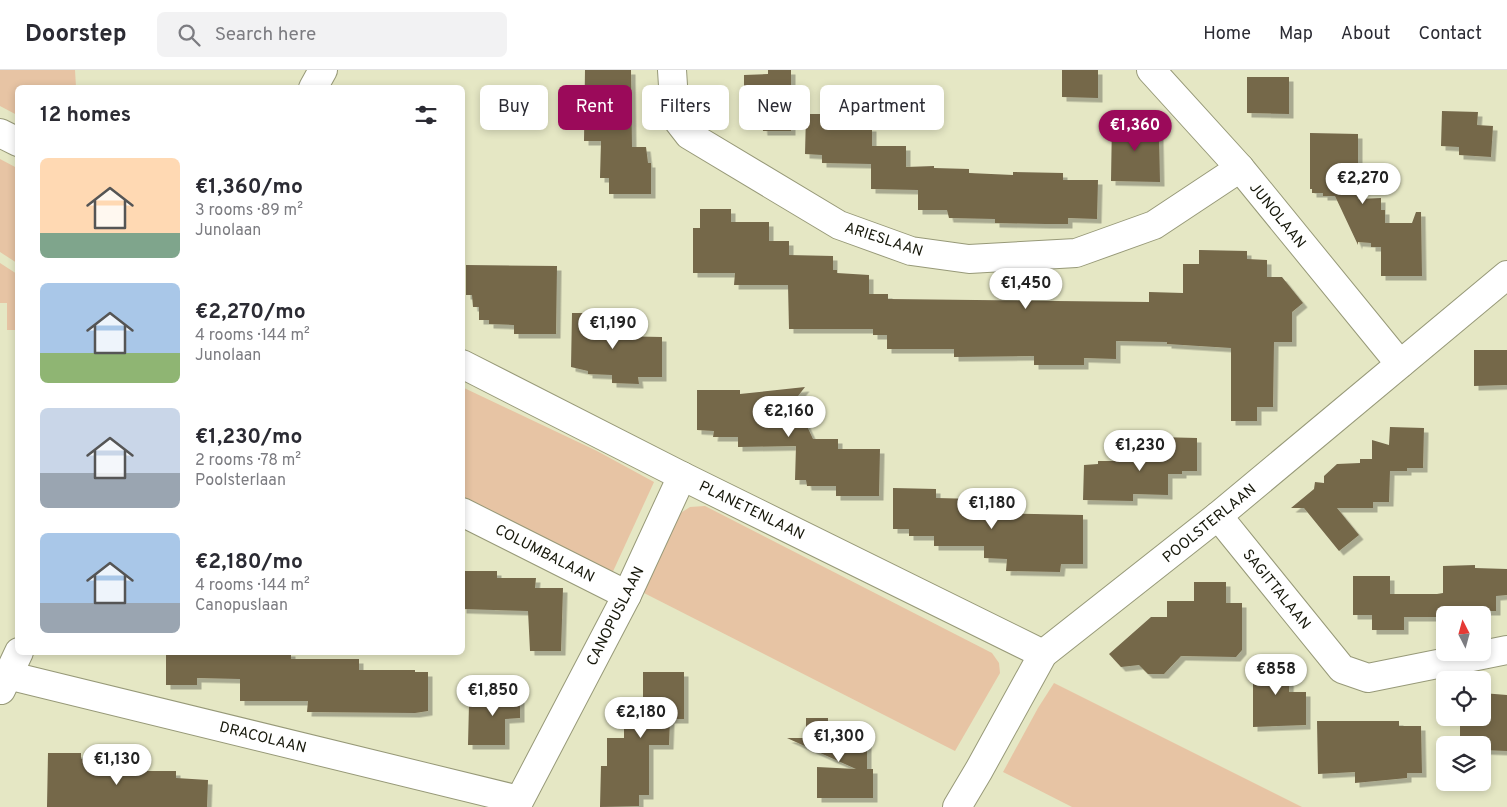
<!DOCTYPE html>
<html lang="en">
<head>
<meta charset="utf-8">
<style>
  :root { --surface:#fff; --page:#f2f2f3; --text:#2b2b33; --muted:#7c7c81; --line:#e1e1e2; --accent:#9b0a5a }
  body { margin:0; font-family:Overpass,sans-serif; background:var(--page); color:var(--text); height:100vh; display:flex; flex-direction:column; font-size:19px; white-space:nowrap }
  * { box-sizing:border-box; margin:0 }
  p { font-size:16px; color:var(--muted) }
  .icon { flex:none; width:28px; height:28px; fill:none; stroke:currentColor; stroke-width:2; stroke-linecap:round; stroke-linejoin:round }
  .map { position:relative; flex:1; overflow:hidden }
  .drawer { position:absolute; left:15px; top:15px; width:450px; height:570px; display:flex; flex-direction:column; background:var(--surface); border-radius:8px; box-shadow:0 2px 8px #0003 }
  .drawer>* { flex:none }
  .top-card { position:absolute; left:480px; top:15px; width:475px; height:45px; display:flex; gap:10px }
  .needle { width:32px; rotate:354deg }
  .fabs { position:absolute; left:1436px; top:536px; display:grid; gap:10px }
  .fabs a { display:grid; place-items:center; width:55px; height:55px; border-radius:8px; background:var(--surface); box-shadow:0 2px 8px #0003; font-size:25px }
  .price { position:absolute; translate:-50% -42px; padding:0 11px; border-radius:18px; background:#fff; color:#222; font-size:16px; line-height:32px; filter:drop-shadow(0 1px 2px #0008) }
  .price::after { content:''; position:absolute; left:50%; top:30px; width:15px; height:11px; margin-left:-8px; background:inherit; clip-path:polygon(0 0,100% 0,50% 100%) }
  .price.selected { background:var(--accent); color:#fff }
  ul { padding:0; list-style:none }
  li { display:flex; align-items:center; gap:15px; height:125px; padding:0 25px }
  li span { display:grid; place-items:center; flex:none; width:140px; height:100px; border-radius:8px; color:#555 }
  li>.icon { margin-inline-start:auto }
  span .icon { width:60px; height:60px; fill:#fffc; stroke-width:1 }
  li b { font-size:21px }
  h2 { display:flex; justify-content:space-between; align-items:center; height:60px; padding:0 25px; font-size:21px }
  .tag { padding:0 18px; border-radius:8px; background:var(--surface); box-shadow:0 2px 8px #0003; font-size:18px; line-height:45px }
  .tag.selected { background:var(--accent); color:#fff }
  header { display:flex; align-items:center; gap:30px; box-sizing:border-box; height:70px; padding:0 25px; background:var(--surface); border-bottom:1px solid var(--line) }
  header strong { font-size:24px }
  nav { display:flex; gap:28px; margin-inline-start:auto; font-size:18px }
  .search { width:350px; height:45px; background:var(--page); display:flex; align-items:center; gap:12px; box-sizing:border-box; padding:0 18px; border-radius:8px; color:var(--muted); font-size:19px }
  .map>svg:first-child { display:block }
  .green { fill:#e7c4a4 }
  .building { fill:#74674a; filter:url(#shadow) }
  .lines { fill:none; stroke-linecap:round; stroke-linejoin:round }
  .minor-casing { stroke:#979978; stroke-width:30 }
  .minor { stroke:#fff; stroke-width:28 }
  .labels { text-anchor:middle; stroke-width:5; stroke-linejoin:round; paint-order:stroke }
  .street-label { font-size:15px; fill:#16170a; stroke:#fff }
</style>
</head>
<body>
<header>
<strong>Doorstep</strong>
<div class="search"><svg class="icon" aria-label="search" viewBox="0 0 24 24"><circle cx="10" cy="10" r="6"/><path d="M15 15l6 6"/></svg>Search here</div>
<nav><a>Home</a><a>Map</a><a>About</a><a>Contact</a></nav>
</header>
<div class="map">
<svg width="1507" height="737" viewBox="0 0 1507 737">
  <defs>
    <filter id="shadow"><feDropShadow dx="4.5" dy="4.5" stdDeviation="0" flood-color="#0004"/></filter>
  </defs>
  <rect width="100%" height="100%" fill="#e5e7c4"/>
  <g class="green">
    <path d="M 0,0 L 75,0 L 76,17 L 18,18 L 17,45 L 0,36 Z"/>
    <path d="M 0,89 L 17,98 L 17,193 L 0,182 Z"/>
    <path d="M 0,193 L 17,204 L 17,260 L 7,260 L 7,233 L 0,233 Z"/>
    <path d="M 462,317 L 597,381 L 654,412 L 610,508 L 463,433 Z"/>
    <path d="M 705,436 L 992,583 L 999,593 L 1000,603 L 955,681 L 644,523 L 679,444 L 690,437 Z"/>
    <path d="M 1054,613 L 1302,737 L 1072,737 L 1003,702 L 1038,638 Z"/>
  </g>
  <g class="building">
    <path d="M 585,0 L 631,0 L 632,77 L 646,77 L 648,93 L 651,93 L 651,124 L 609,124 L 609,108 L 600,108 L 601,71 L 584,71 Z"/>
    <path d="M 768,0 L 791,0 L 791,61 L 763,61 L 762,52 L 744,52 L 744,5 L 768,4 Z"/>
    <path d="M 1062,0 L 1098,0 L 1098,28 L 1062,27 Z"/>
    <path d="M 1247,7 L 1289,7 L 1289,44 L 1247,43 Z"/>
    <path d="M 854,17 L 854,35 L 864,35 L 863,57 L 872,57 L 872,76 L 906,76 L 906,97 L 934,96 L 934,98 L 969,99 L 969,103 L 1013,105 L 1013,102 L 1063,103 L 1063,110 L 1098,110 L 1097,149 L 1068,148 L 1068,154 L 1046,154 L 995,153 L 995,149 L 949,148 L 947,140 L 918,140 L 918,120 L 871,119 L 871,94 L 822,93 L 822,85 L 805,84 L 806,44 L 826,44 L 836,31 Z"/>
    <path d="M 1442,41 L 1478,42 L 1477,55 L 1493,56 L 1491,87 L 1459,85 L 1459,77 L 1441,76 Z"/>
    <path d="M 1112,51 L 1153,51 L 1153,65 L 1159,65 L 1160,112 L 1111,111 Z"/>
    <path d="M 1310,63 L 1358,64 L 1358,129 L 1381,128 L 1381,140 L 1385,140 L 1385,153 L 1412,153 L 1416,142 L 1421,142 L 1422,206 L 1381,206 L 1381,177 L 1371,177 L 1371,173 L 1358,172 L 1358,175 L 1335,126 L 1323,126 L 1323,123 L 1312,123 L 1312,119 L 1310,119 Z"/>
    <path d="M 700,139 L 731,139 L 731,152 L 769,152 L 769,171 L 789,171 L 789,185 L 833,186 L 833,200 L 837,200 L 837,203 L 869,205 L 869,224 L 888,224 L 888,229 L 1149,232 L 1149,222 L 1183,223 L 1183,194 L 1199,194 L 1199,180 L 1247,181 L 1247,189 L 1267,190 L 1267,207 L 1282,207 L 1303,233 L 1292,242 L 1292,272 L 1274,272 L 1273,337 L 1257,337 L 1257,351 L 1231,351 L 1231,278 L 1167,274 L 1167,272 L 1116,271 L 1116,289 L 1084,288 L 1084,295 L 1034,295 L 1034,286 L 954,287 L 954,279 L 887,279 L 887,265 L 873,265 L 873,259 L 789,259 L 788,215 L 734,215 L 735,203 L 693,203 L 693,158 L 700,158 Z"/>
    <path d="M 466,195 L 557,196 L 556,264 L 514,264 L 514,255 L 489,254 L 489,250 L 479,250 L 479,237 L 473,237 L 472,225 L 466,225 Z"/>
    <path d="M 572,243 L 613,243 L 613,266 L 662,267 L 662,307 L 638,307 L 639,314 L 612,313 L 612,305 L 588,304 L 588,301 L 571,297 Z"/>
    <path d="M 1474,280 L 1507,280 L 1507,315 L 1474,316 Z"/>
    <path d="M 805,317 L 788,339 L 805,352 L 813,369 L 838,369 L 838,379 L 880,379 L 879,426 L 836,426 L 836,416 L 807,416 L 806,410 L 795,410 L 796,376 L 738,377 L 738,367 L 713,367 L 714,361 L 697,360 L 697,320 L 740,320 L 740,324 Z"/>
    <path d="M 1390,357 L 1424,358 L 1423,398 L 1407,398 L 1407,401 L 1390,401 L 1389,432 L 1373,432 L 1373,438 L 1337,438 L 1359,465 L 1339,481 L 1304,438 L 1291,438 L 1314,419 L 1315,412 L 1324,413 L 1324,406 L 1337,394 L 1360,393 L 1360,389 L 1372,389 L 1372,370 L 1389,375 Z"/>
    <path d="M 1157,367 L 1197,368 L 1197,401 L 1182,401 L 1182,404 L 1168,404 L 1168,425 L 1133,424 L 1133,431 L 1083,430 L 1084,395 L 1098,394 L 1098,391 L 1133,391 L 1133,385 L 1157,392 Z"/>
    <path d="M 893,418 L 936,419 L 936,428 L 977,429 L 977,443 L 1083,445 L 1083,494 L 1061,494 L 1060,502 L 1006,501 L 1007,489 L 984,488 L 984,476 L 934,476 L 934,466 L 909,466 L 909,459 L 893,459 Z"/>
    <path d="M 1475,495 L 1475,498 L 1507,499 L 1507,525 L 1496,526 L 1496,541 L 1461,541 L 1461,545 L 1445,545 L 1445,547 L 1404,547 L 1404,560 L 1372,560 L 1372,545 L 1353,545 L 1353,506 L 1390,506 L 1390,524 L 1437,524 L 1443,523 L 1443,496 Z"/>
    <path d="M 462,501 L 497,501 L 497,508 L 536,508 L 535,518 L 563,518 L 561,581 L 530,581 L 528,541 L 462,539 Z"/>
    <path d="M 1194,512 L 1226,512 L 1226,533 L 1242,533 L 1242,580 L 1236,587 L 1181,586 L 1164,604 L 1148,604 L 1139,595 L 1121,597 L 1109,584 L 1151,547 L 1167,547 L 1167,531 L 1194,531 Z"/>
    <path d="M 166,582 L 291,582 L 291,589 L 359,589 L 359,600 L 415,600 L 415,602 L 428,602 L 428,641 L 415,643 L 307,642 L 308,631 L 240,631 L 240,609 L 197,608 L 197,615 L 166,615 Z"/>
    <path d="M 1253,591 L 1290,591 L 1289,622 L 1306,622 L 1306,655 L 1253,657 Z"/>
    <path d="M 643,602 L 684,602 L 684,649 L 670,649 L 669,675 L 649,675 L 649,725 L 639,725 L 639,736 L 600,737 L 601,696 L 607,696 L 607,668 L 624,668 L 624,630 L 643,630 Z"/>
    <path d="M 490,618 L 520,619 L 520,648 L 505,649 L 505,675 L 468,675 L 469,634 L 489,634 Z"/>
    <path d="M 1482,623 L 1507,625 L 1507,681 L 1482,680 L 1482,675 L 1460,675 L 1460,648 L 1482,648 Z"/>
    <path d="M 806,648 L 828,648 L 828,668 L 867,668 L 867,699 L 873,699 L 873,728 L 817,728 L 817,697 L 856,699 L 787,668 L 806,668 Z"/>
    <path d="M 1317,651 L 1399,651 L 1399,656 L 1421,656 L 1422,703 L 1407,703 L 1407,708 L 1355,713 L 1355,702 L 1318,704 Z"/>
    <path d="M 48,683 L 81,683 L 81,689 L 97,689 L 97,692 L 114,692 L 114,701 L 176,701 L 176,708 L 208,710 L 207,737 L 47,737 Z"/>
  </g>
  <g class="lines">
    <defs>
      <g id="minor">
        <path d="M 672,0 L 675,47 L 689,65 L 839,155 L 911,181 L 969,189 L 1076,183 L 1154,155 L 1240,98"/>
        <path d="M 1151,0 L 1240,98 L 1400,294"/>
        <path d="M 313,18 L 323,0"/>
        <path d="M 0,63 L 18,72"/>
        <path d="M 462,294 L 682,406 L 1043,584"/>
        <path d="M 462,442 L 627,525"/>
        <path d="M 1218,446 L 1342,599 L 1368,608 L 1507,580"/>
        <path d="M 0,605 L 7,605 L 519,730"/>
        <path d="M 1,620 L 19,582"/>
        <path d="M 516,737 L 627,525 L 682,406"/>
        <path d="M 957,737 L 979,700 L 1043,584 L 1218,446 L 1507,205"/>
      </g>
    </defs>
    <use href="#minor" class="minor-casing"/>
    <use href="#minor" class="minor"/>
  </g>
  <g class="labels">
    <g class="street-label">
      <text transform="translate(1278 145) rotate(51)" y="5">JUNOLAAN</text>
      <text transform="translate(884 169) rotate(18)" y="5">ARIESLAAN</text>
      <text transform="translate(752 440) rotate(26)" y="5">PLANETENLAAN</text>
      <text transform="translate(1209 453) rotate(-39)" y="5">POOLSTERLAAN</text>
      <text transform="translate(545 483) rotate(27)" y="5">COLUMBALAAN</text>
      <text transform="translate(1277 519) rotate(51)" y="5">SAGITTALAAN</text>
      <text transform="translate(615 546) rotate(-63)" y="5">CANOPUSLAAN</text>
      <text transform="translate(263 667) rotate(14)" y="5">DRACOLAAN</text>
    </g>
  </g>
</svg>
<div class="fabs">
<a><svg class="needle" viewBox="-14 -14 28 28"><path d="M0-13l5 13h-10z" fill="#e53935"/><path d="M0 13l5-13h-10z" fill="#7c7c81"/></svg></a>
<a><svg class="icon" aria-label="locate" viewBox="0 0 24 24"><circle cx="12" cy="12" r="6"/><path d="M12 2v4M12 18v4M2 12h4M18 12h4"/></svg></a>
<a><svg class="icon" aria-label="layers" viewBox="0 0 24 24"><path d="M12 4l9 5-9 5-9-5zM3 14l9 5 9-5"/></svg></a>
</div>
<b class="price selected" style="left:1135px;top:82px">€1,360</b>
<b class="price" style="left:1363px;top:135px">€2,270</b>
<b class="price" style="left:1026px;top:240px">€1,450</b>
<b class="price" style="left:613px;top:280px">€1,190</b>
<b class="price" style="left:789px;top:368px">€2,160</b>
<b class="price" style="left:1140px;top:402px">€1,230</b>
<b class="price" style="left:992px;top:460px">€1,180</b>
<b class="price" style="left:1276px;top:626px">€858</b>
<b class="price" style="left:493px;top:647px">€1,850</b>
<b class="price" style="left:641px;top:669px">€2,180</b>
<b class="price" style="left:839px;top:693px">€1,300</b>
<b class="price" style="left:117px;top:716px">€1,130</b>
<div class="top-card">
<a class="tag">Buy</a>
<a class="tag selected">Rent</a>
<a class="tag">Filters</a>
<a class="tag">New</a>
<a class="tag">Apartment</a>
</div>
<section class="drawer">
<h2>12 homes<svg class="icon" aria-label="filters" viewBox="0 0 24 24"><path d="M4 7h16M4 17h16"/><circle cx="9" cy="7" r="2"/><circle cx="15" cy="17" r="2"/></svg></h2>
<ul>
<li><span style="background:linear-gradient(#ffd9b3 75%,#7fa58c 0)"><svg class="icon" aria-label="home" viewBox="0 0 24 24"><path d="M3 11l9-7 9 7M6 9v11h12V9"/></svg></span><div><b>€1,360/mo</b><p>3 rooms · 89 m²</p><p>Junolaan</p></div></li>
<li><span style="background:linear-gradient(#a9c7e8 70%,#8fb573 0)"><svg class="icon" aria-label="home" viewBox="0 0 24 24"><path d="M3 11l9-7 9 7M6 9v11h12V9"/></svg></span><div><b>€2,270/mo</b><p>4 rooms · 144 m²</p><p>Junolaan</p></div></li>
<li><span style="background:linear-gradient(#c9d6e8 65%,#9aa5b1 0)"><svg class="icon" aria-label="home" viewBox="0 0 24 24"><path d="M3 11l9-7 9 7M6 9v11h12V9"/></svg></span><div><b>€1,230/mo</b><p>2 rooms · 78 m²</p><p>Poolsterlaan</p></div></li>
<li><span style="background:linear-gradient(#a9c7e8 70%,#9aa5b1 0)"><svg class="icon" aria-label="home" viewBox="0 0 24 24"><path d="M3 11l9-7 9 7M6 9v11h12V9"/></svg></span><div><b>€2,180/mo</b><p>4 rooms · 144 m²</p><p>Canopuslaan</p></div></li>
</ul>
</section>
</div>
</body>
</html>
